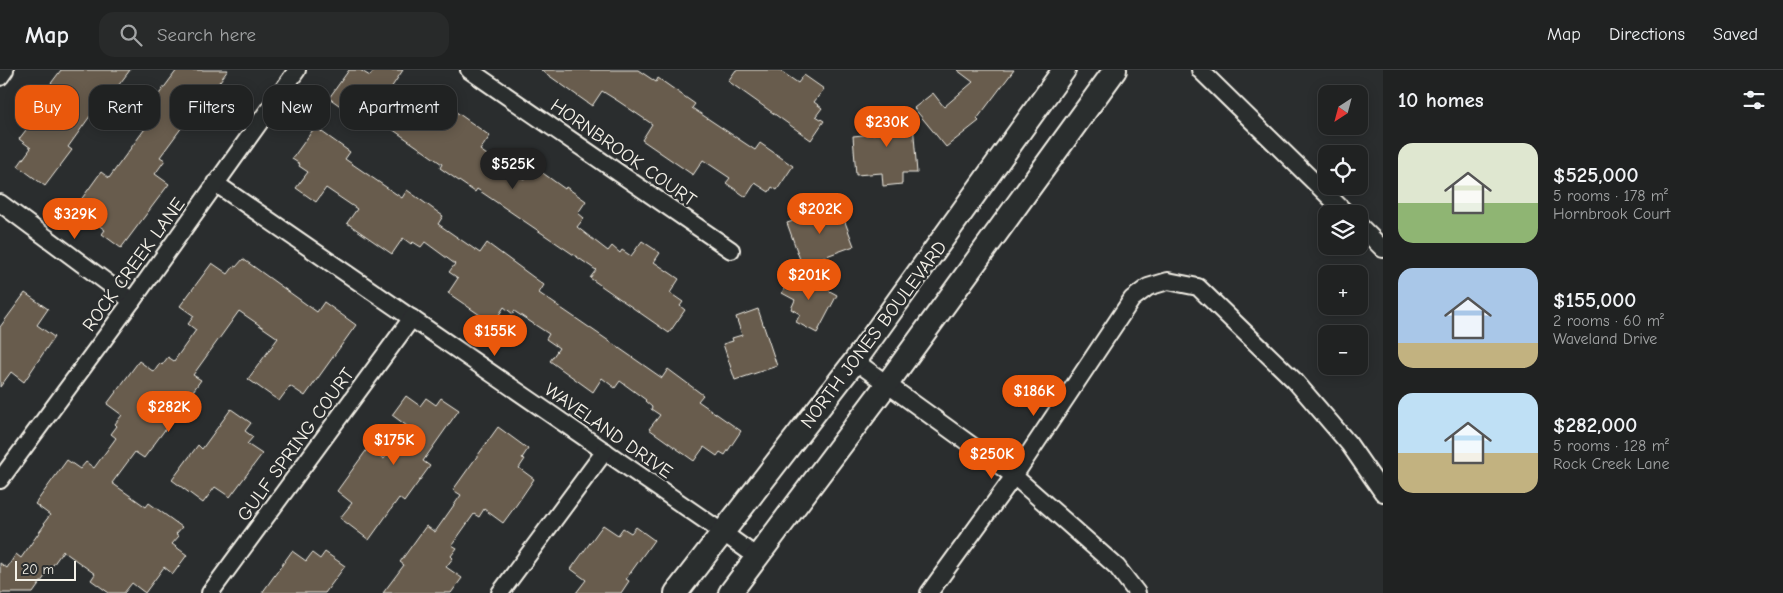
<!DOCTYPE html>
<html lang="en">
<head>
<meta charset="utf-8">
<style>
  :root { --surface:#202222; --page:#282a2a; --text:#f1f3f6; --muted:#a2a4a5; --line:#3d3f40; --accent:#ea580c }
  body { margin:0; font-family:"Comic Neue",sans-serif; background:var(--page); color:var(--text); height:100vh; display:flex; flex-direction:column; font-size:19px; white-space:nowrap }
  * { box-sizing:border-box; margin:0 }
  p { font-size:16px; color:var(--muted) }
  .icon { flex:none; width:28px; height:28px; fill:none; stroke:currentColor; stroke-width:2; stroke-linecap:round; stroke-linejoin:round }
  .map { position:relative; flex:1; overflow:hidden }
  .drawer { display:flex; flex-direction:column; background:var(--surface); width:400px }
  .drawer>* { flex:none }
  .top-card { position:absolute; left:15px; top:15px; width:475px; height:45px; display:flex; gap:10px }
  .needle { width:32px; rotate:216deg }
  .fabs { position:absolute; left:1318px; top:15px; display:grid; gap:10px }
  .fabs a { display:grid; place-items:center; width:50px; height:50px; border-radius:10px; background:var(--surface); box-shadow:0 2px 12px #0003,0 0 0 1px var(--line); font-size:25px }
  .scale { position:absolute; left:15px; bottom:12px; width:61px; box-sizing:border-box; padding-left:5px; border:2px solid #f4f1e8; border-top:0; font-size:14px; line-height:18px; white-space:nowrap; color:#f4f1e8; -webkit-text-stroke:4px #2a2d2e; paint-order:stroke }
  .price { position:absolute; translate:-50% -42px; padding:0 11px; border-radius:18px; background:var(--accent); color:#fff; font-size:16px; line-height:32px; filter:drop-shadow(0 1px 2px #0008) }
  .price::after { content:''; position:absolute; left:50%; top:30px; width:15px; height:11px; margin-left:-8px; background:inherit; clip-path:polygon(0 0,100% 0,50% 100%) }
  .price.active { background:#222; color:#fff }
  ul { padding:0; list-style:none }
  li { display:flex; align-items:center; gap:15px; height:125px; padding:0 15px }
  li span { display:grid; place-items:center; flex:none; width:140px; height:100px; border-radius:15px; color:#555 }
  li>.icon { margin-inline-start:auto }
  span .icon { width:60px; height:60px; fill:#fffc; stroke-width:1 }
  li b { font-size:21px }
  h2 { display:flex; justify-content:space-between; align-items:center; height:60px; padding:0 15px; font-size:21px }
  .tag { padding:0 18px; border-radius:15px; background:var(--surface); box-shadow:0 2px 12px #0003,0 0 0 1px var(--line); font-size:18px; line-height:45px }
  .tag.active { background:var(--accent); color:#fff }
  header { display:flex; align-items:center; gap:30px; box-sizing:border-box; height:70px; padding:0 25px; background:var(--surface); border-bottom:1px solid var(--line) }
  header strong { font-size:24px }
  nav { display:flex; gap:28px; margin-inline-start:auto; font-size:18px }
  .search { width:350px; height:45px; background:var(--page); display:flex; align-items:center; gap:12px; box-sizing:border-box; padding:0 18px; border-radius:15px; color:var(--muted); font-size:19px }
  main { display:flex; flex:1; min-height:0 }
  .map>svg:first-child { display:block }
  .building { fill:#675c4e; stroke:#f4f1e8 }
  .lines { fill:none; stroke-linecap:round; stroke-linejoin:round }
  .street-casing { stroke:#f4f1e8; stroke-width:20 }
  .secondary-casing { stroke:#f4f1e8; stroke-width:26 }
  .street { stroke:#2a2d2e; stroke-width:16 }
  .secondary { stroke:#2a2d2e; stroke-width:22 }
  .labels { text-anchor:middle; stroke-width:5; stroke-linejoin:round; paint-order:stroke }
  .street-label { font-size:19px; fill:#f4f1e8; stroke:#2a2d2e }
</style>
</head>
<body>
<header>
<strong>Map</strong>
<div class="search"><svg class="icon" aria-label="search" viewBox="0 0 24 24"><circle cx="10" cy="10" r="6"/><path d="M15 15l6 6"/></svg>Search here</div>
<nav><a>Map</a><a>Directions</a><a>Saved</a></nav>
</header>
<main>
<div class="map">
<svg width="1383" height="523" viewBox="0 0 1383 523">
  <rect width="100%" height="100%" fill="#2a2d2e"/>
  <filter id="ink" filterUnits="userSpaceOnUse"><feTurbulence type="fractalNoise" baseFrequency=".02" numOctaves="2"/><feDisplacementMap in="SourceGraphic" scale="10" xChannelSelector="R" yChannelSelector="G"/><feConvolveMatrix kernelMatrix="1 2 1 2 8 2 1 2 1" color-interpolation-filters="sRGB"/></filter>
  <g filter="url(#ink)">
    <g class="building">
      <path d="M 61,0 L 130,0 L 112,24 L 108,21 L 68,77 L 72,80 L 45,116 L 18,96 L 31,78 L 19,69 L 33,51 L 41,57 L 63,26 L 49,16 Z"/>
      <path d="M 177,0 L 228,0 L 207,29 L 222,40 L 208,58 L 193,47 L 187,55 L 185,53 L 160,87 L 165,90 L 155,104 L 169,114 L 121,178 L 102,164 L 105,160 L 75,138 L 101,102 L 109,108 L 155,45 L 148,39 Z"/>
      <path d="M 349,0 L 360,0 L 370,6 L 374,0 L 403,0 L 391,18 L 422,38 L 431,24 L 490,66 L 480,80 L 510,101 L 524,109 L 533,96 L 565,119 L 566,117 L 586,131 L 578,143 L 584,148 L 577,157 L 608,181 L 612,176 L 620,183 L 622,180 L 631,186 L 642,171 L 660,183 L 654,192 L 679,209 L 670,223 L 683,232 L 680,236 L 685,240 L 669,263 L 590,208 L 596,200 L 477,119 L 475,122 L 440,98 L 442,94 L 372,45 L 366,54 L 329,28 Z"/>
      <path d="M 541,0 L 638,0 L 656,12 L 658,8 L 695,34 L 692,38 L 755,80 L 760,73 L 793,96 L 777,120 L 772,117 L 769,122 L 755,113 L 746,127 L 726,113 L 730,108 L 703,90 L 693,105 L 642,70 L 652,54 L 618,31 L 602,21 L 592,36 Z"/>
      <path d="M 736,0 L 779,0 L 798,13 L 804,5 L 824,19 L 814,32 L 822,38 L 816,46 L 824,51 L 811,70 L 728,11 Z"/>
      <path d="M 957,0 L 1014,0 L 977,49 L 979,51 L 946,77 L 914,38 L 933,23 L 944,37 L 973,12 Z"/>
      <path d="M 912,41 L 917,103 L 902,103 L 902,114 L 883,116 L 882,103 L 856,105 L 853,66 L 874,64 L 872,44 Z"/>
      <path d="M 315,57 L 350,82 L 345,89 L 402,128 L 407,120 L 443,146 L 438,154 L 480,183 L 487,173 L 544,215 L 539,223 L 606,269 L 662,308 L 668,299 L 703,325 L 698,331 L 741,361 L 725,385 L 720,382 L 717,386 L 704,377 L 694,391 L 649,359 L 660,345 L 651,339 L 652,337 L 645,331 L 646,330 L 620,311 L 615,318 L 602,308 L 593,322 L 550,291 L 559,278 L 546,269 L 549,264 L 514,241 L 513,244 L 504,237 L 493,254 L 448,223 L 458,208 L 449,202 L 455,194 L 425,172 L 421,177 L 413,172 L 411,174 L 403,168 L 392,184 L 347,153 L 357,139 L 326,118 L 316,132 L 296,118 L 308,102 L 299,96 L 300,94 L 292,89 Z"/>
      <path d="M 839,136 L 854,176 L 802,195 L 787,153 Z"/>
      <path d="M 243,189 L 317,242 L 324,232 L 356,255 L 305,326 L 290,316 L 279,331 L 248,309 L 278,268 L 239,241 L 193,305 L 201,310 L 175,346 L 144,388 L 135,382 L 112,413 L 146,437 L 149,433 L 182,457 L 176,464 L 179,466 L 172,474 L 187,485 L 173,504 L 164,497 L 145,523 L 132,513 L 124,523 L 109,523 L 91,510 L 95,504 L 63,481 L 33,523 L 0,523 L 0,493 L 7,498 L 16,484 L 21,488 L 45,454 L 44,453 L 50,445 L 35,434 L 67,390 L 80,399 L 86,392 L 94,398 L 116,368 L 111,364 L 117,356 L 115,354 L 122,345 L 107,334 L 139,291 L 154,302 L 160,293 L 162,295 L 168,287 L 174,291 L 196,260 L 188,254 L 194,246 L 180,236 L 212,193 L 228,204 L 234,196 L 236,197 Z"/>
      <path d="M 793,201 L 837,225 L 817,263 L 796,252 L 800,244 L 791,239 L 795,230 L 782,223 Z"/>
      <path d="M 25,223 L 48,239 L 37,255 L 54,267 L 24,312 L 11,302 L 0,317 L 0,257 Z"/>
      <path d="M 758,239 L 777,296 L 735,310 L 723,274 L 733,271 L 732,268 L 742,265 L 736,247 Z"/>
      <path d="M 406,326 L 420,336 L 426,328 L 436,335 L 441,328 L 459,340 L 423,391 L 430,396 L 404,432 L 399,428 L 369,470 L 340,448 L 352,433 L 337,421 L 368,378 L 384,389 L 407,356 L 392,345 Z"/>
      <path d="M 231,339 L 251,353 L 245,361 L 253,367 L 247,374 L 262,384 L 230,427 L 215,417 L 203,433 L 172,410 L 198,375 L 202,379 Z"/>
      <path d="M 498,357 L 528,379 L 522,388 L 525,389 L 519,398 L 534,409 L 517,434 L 503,453 L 484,439 L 479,447 L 474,444 L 452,475 L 457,478 L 451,486 L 453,488 L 446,497 L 462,508 L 451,523 L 383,523 L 404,495 L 400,492 L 426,456 L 435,462 L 461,425 L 453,420 Z"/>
      <path d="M 603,455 L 618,465 L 623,458 L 631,463 L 636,457 L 654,470 L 626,509 L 629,511 L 621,523 L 576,523 L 586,510 L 571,499 Z"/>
      <path d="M 292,481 L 306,491 L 312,483 L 320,489 L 325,482 L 345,496 L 325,523 L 262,523 Z"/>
    </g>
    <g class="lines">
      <defs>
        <g id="street">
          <path d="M 469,0 L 731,180"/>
          <path d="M 1200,0 L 1347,144"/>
          <path d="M 0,7 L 5,0"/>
          <path d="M 215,113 L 722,462 L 757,487"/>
          <path d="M 0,133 L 132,231"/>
          <path d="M 1359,155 L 1383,179"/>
          <path d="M 855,291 L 1014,406 L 1117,497 L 1137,523"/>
          <path d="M 0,410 L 132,231 L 297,0"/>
          <path d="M 210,523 L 412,248"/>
          <path d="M 500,523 L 605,381"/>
          <path d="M 929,523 L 1014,406 L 1132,229 L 1148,217 L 1168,211 L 1198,217 L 1295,311 L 1349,374 L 1383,423"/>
        </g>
        <g id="secondary">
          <path d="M 676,523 L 855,291 L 1064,0"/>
          <path d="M 730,523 L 887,314 L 1115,0"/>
        </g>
      </defs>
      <use href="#street" class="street-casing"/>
      <use href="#secondary" class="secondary-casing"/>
      <use href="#street" class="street"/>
      <use href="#secondary" class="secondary"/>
    </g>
  </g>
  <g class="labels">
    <g class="street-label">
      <text transform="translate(624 82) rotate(35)" y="7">HORNBROOK COURT</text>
      <text transform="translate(133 194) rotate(-54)" y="7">ROCK CREEK LANE</text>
      <text transform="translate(873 264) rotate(-53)" y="7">NORTH JONES BOULEVARD</text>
      <text transform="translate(609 360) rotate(35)" y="7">WAVELAND DRIVE</text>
      <text transform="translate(295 374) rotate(-54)" y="7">GULF SPRING COURT</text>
    </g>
  </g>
</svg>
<div class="fabs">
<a><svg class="needle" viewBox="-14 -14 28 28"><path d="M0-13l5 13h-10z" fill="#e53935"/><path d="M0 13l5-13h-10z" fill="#a2a4a5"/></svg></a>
<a><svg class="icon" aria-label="locate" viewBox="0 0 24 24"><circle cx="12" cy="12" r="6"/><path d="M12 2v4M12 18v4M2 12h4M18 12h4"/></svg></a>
<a><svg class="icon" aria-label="layers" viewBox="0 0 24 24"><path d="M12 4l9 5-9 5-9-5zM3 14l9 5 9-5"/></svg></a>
<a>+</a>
<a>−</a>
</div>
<div class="scale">20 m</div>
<b class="price" style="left:887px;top:78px">$230K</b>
<b class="price active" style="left:513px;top:120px">$525K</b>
<b class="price" style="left:820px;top:165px">$202K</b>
<b class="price" style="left:75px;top:170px">$329K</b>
<b class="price" style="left:809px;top:231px">$201K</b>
<b class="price" style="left:495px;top:287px">$155K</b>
<b class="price" style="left:1034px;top:347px">$186K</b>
<b class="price" style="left:169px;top:363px">$282K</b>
<b class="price" style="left:394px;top:396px">$175K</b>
<b class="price" style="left:992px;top:410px">$250K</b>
<div class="top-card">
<a class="tag active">Buy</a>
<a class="tag">Rent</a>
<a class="tag">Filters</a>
<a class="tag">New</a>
<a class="tag">Apartment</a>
</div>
</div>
<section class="drawer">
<h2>10 homes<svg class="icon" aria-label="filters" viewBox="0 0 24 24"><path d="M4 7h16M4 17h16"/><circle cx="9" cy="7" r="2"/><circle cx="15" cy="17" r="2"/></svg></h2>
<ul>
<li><span style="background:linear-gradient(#dfe7d0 60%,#8fb573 0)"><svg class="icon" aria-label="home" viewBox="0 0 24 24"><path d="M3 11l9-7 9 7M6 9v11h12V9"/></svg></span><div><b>$525,000</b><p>5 rooms · 178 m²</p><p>Hornbrook Court</p></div></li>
<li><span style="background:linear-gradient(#a9c7e8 75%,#c2b280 0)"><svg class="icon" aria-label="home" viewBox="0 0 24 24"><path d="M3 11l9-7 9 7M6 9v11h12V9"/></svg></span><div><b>$155,000</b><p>2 rooms · 60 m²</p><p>Waveland Drive</p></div></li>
<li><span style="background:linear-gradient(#bfe0f5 60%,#c2b280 0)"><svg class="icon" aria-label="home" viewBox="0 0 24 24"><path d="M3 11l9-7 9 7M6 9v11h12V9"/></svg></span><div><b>$282,000</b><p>5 rooms · 128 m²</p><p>Rock Creek Lane</p></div></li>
</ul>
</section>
</main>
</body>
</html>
